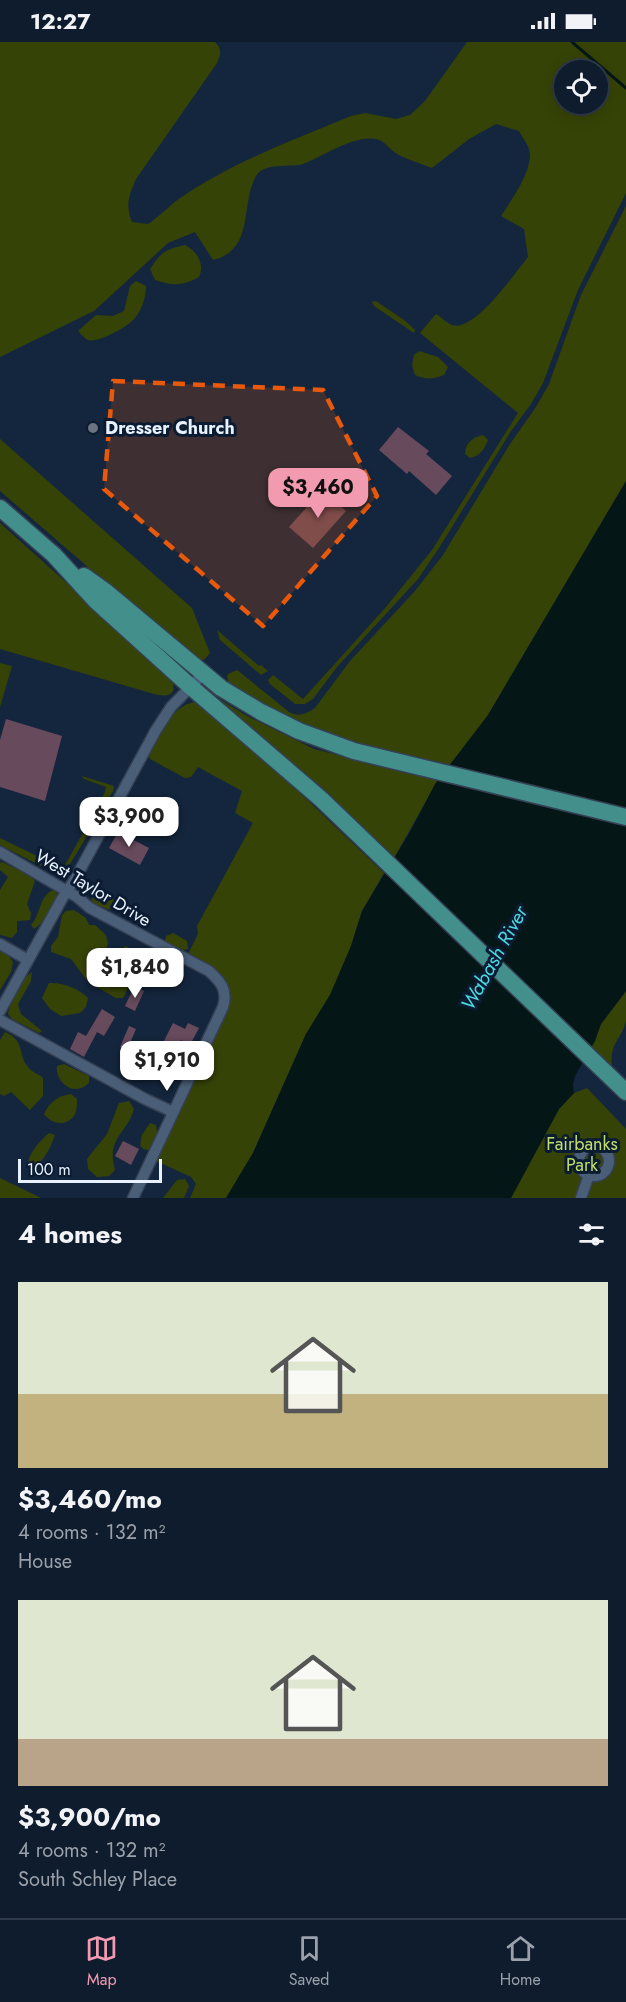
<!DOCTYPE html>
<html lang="en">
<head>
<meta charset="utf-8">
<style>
  :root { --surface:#0f1c2e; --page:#182536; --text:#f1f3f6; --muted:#9ba1aa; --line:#2f3a4a; --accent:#f29ab0 }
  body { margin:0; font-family:Jost,sans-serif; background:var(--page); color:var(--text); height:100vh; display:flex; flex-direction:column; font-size:22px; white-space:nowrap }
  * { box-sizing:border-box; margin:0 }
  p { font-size:20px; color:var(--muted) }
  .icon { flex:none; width:33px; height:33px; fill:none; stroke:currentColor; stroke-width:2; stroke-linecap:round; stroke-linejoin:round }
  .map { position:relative; height:1156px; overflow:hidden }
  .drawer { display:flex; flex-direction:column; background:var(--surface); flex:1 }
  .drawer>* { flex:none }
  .buttons { position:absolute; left:554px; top:18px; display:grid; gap:12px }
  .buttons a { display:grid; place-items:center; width:54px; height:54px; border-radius:50%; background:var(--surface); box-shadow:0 3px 15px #0003,0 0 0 2px var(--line); font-size:30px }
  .scale { position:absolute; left:18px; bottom:15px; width:144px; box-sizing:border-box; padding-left:6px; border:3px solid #e8f1fe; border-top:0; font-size:16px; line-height:21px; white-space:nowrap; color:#e8f1fe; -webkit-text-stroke:4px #0b1c32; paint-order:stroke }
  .price { position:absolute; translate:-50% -51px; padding:0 14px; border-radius:12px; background:#fff; color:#222; font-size:20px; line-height:39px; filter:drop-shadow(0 2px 3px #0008) }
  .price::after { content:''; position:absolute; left:50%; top:36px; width:18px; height:14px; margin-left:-9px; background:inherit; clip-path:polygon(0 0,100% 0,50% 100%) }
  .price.on { background:var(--accent); color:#111 }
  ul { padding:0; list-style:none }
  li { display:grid; align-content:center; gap:12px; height:318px; padding:0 18px }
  li span { display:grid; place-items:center; height:186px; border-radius:0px; color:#555 }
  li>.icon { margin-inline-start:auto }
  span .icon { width:108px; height:108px; fill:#fffc; stroke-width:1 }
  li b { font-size:26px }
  h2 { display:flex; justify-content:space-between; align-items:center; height:72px; padding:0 18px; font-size:26px }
  .status { display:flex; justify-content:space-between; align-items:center; height:42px; padding:0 30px; background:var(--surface); direction:ltr }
  .status svg { height:16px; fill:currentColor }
  .tabs { display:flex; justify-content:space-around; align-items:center; height:84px; border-top:2px solid var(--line); background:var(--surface); font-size:16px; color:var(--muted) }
  .tabs a { display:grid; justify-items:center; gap:3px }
  .tabs .on { color:var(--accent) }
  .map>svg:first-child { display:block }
  .green { fill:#364306; fill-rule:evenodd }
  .water { fill:#051617 }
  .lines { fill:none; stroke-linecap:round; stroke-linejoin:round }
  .stream { stroke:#051617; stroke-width:3 }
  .building { fill:#674a5c }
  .street-casing { stroke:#344053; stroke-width:13 }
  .primary-casing { stroke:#344053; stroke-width:19 }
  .street { stroke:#4a5e78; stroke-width:10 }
  .primary { stroke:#438f8c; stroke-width:16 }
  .marked { fill:#e8590c; fill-opacity:0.2; stroke:#e8590c; stroke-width:4.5; stroke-dasharray:12 8; stroke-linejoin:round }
  .worship-dot { fill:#6b7280; stroke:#0b1c32; stroke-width:2 }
  .labels { text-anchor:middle; stroke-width:6; stroke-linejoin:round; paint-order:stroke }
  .poi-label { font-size:18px; font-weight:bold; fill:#e8f1fe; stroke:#0b1c32; text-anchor:start }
  .street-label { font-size:18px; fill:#e8f1fe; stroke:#0b1c32 }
  .park-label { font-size:18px; fill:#c1df68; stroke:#0b1c32 }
  .water-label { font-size:20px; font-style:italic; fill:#4ad9e0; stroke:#0b1c32 }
</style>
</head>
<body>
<div class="status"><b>12:27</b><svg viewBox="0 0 49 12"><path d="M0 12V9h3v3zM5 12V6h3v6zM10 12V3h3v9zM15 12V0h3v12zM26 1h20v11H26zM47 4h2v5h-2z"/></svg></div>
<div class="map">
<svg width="626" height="1156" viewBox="0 0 626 1156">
  <rect width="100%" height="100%" fill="#14263d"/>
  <g class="green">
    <path d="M 0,0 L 215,0 C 222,7 221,12 217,21 L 136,137 C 129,153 125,163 132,180 L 148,182 C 160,174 169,164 180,156 C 233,120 293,98 351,74 L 365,71 L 396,77 L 410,73 L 425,59 L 467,0 L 626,0 L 626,151 L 578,248 L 543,341 L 531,362 L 511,389 L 439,506 L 418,537 L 337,625 L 313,657 L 305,662 L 295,662 L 270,642 L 268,638 L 273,633 L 303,657 L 386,565 L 432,508 L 518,371 L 420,291 L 436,272 C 441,275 447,281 452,283 C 474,291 515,231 528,215 L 524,187 L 501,174 C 511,159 535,125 529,107 C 527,101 522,95 519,89 L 496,82 L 469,97 L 432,126 C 420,121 404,117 394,110 C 388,105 383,98 376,97 C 353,93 324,114 303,122 C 290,126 264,120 256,134 C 240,163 255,208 213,218 L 195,190 L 168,201 L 94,269 L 0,315 ZM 564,28 L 597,28 L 597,62 L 564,62 Z"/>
    <path d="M 626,164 L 626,439 L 488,673 L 451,723 C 406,712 359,704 315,687 C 285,675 257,659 229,641 L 227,635 L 228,632 L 237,628 L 289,670 C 299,675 306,672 315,666 L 350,619 L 415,549 L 443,513 L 510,402 L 536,365 L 549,342 L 581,253 Z"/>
    <path d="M 185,203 C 197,209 205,222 199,235 C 183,244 172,244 155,238 L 150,227 C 161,210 166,207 185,203 Z"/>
    <path d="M 136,239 L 146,244 C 146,256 141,271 132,279 C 125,286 98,301 88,298 C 85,297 81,292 78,289 L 96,273 L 113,274 L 124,269 L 130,244 Z"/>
    <path d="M 376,259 L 404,278 L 415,288 L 414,291 L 374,264 L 372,260 Z"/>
    <path d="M 419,309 L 438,315 L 448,325 L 444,333 C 433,337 426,338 415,333 L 412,323 L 414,313 Z"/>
    <path d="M 483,393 L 488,398 C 484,408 480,414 470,416 L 465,412 C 465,401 473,395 483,393 Z"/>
    <path d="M 0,397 L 192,566 L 210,611 L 205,617 L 200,619 L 193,616 L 0,449 Z"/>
    <path d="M 0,481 L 170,634 C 179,652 170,656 154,652 L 0,607 Z"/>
    <path d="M 217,588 L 259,624 L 261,623 L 268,629 L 261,633 L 220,598 Z"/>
    <path d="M 0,621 L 12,624 L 0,665 Z"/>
    <path d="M 216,655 L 247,674 L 314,707 L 438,738 L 394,816 L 327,751 L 215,656 Z"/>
    <path d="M 195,660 L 200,661 L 281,733 L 384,831 L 362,869 L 351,904 L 330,953 L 306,992 L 253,1111 L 226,1156 L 190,1156 L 196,1142 L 191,1135 L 154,1118 L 229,952 L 187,914 L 198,892 L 197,884 L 253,781 L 235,771 L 242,749 L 198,725 L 191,735 L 185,736 L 150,717 L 148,713 C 158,694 172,663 195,660 Z"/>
    <path d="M 82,734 L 114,744 L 113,749 L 105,762 L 100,760 L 105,750 L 106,745 L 84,737 Z"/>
    <path d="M 93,773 L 96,774 L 95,781 L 65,830 L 55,833 L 55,829 L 61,827 L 65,823 Z"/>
    <path d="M 0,796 L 43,817 L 46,822 L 43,825 L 0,803 Z"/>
    <path d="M 2,820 L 29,833 L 35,839 L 27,862 L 31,871 L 30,878 L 17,879 L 17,890 L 12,896 L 0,893 L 0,848 L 8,835 L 0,828 L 0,821 Z"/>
    <path d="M 53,848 L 57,851 C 56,862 44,881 34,887 L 31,883 C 41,872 39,854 53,848 Z"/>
    <path d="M 96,849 L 109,852 L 117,860 L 115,868 L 107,867 L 93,862 L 90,852 Z"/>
    <path d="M 74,868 L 86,876 L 89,883 L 95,883 L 106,893 L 108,902 L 104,911 L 107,917 L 126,904 L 133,909 C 133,923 131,944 123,956 L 116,956 L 93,943 L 85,936 L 71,917 L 51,910 L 51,904 L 58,895 L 62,873 L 66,869 Z"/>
    <path d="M 173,891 L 187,899 L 188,907 C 177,910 173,907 165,899 L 166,894 Z"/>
    <path d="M 0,909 L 8,913 L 13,920 L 11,930 L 0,948 Z"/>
    <path d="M 156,910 L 162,917 C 162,932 159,939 146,945 C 137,932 147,921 156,910 Z"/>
    <path d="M 32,930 L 31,939 L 18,962 L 21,972 L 42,989 L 39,991 L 12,977 L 8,972 C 12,958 19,938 32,930 Z"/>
    <path d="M 49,941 C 63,940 79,947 88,956 L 86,965 L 80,971 L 61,974 L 50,967 L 42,956 Z"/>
    <path d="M 626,949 C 626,958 626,969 626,978 C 622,998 609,1000 612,1025 L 591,1005 L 601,982 Z"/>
    <path d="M 5,990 C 26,999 17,1012 28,1025 C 32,1031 38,1031 43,1036 L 43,1054 L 30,1068 L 11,1050 L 4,1054 L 0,1052 L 0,998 Z"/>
    <path d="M 64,1022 L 89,1034 L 89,1041 C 87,1042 85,1045 81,1046 C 68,1051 55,1036 57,1024 Z"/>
    <path d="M 587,1046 L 626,1087 L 626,1156 L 511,1156 L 559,1067 L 574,1051 Z"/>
    <path d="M 71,1052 L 77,1057 C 77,1062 77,1068 75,1072 C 68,1085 52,1083 44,1072 C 50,1060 57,1054 71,1052 Z"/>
    <path d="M 129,1059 L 134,1067 C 126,1094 106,1095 115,1128 L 109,1134 L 97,1135 L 88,1127 L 87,1117 L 107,1092 L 119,1061 Z"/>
    <path d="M 150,1081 L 156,1083 C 158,1092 157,1103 148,1108 L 143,1107 L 140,1103 L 142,1093 Z"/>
    <path d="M 49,1091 L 55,1093 C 51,1105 44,1118 34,1127 L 28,1125 C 27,1112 40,1099 49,1091 Z"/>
    <path d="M 0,1136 L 41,1156 L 0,1156 Z"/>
    <path d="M 185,1137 L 189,1144 L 184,1156 L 163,1156 L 177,1138 Z"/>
  </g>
  <path class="water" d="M 626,439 L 626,949 L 601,982 L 595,999 L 575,1034 L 573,1042 L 574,1051 L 559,1067 L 511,1156 L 226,1156 L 253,1111 L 306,992 L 330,953 L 351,904 L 362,869 L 410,790 L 435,742 L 488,673 Z"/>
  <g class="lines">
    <path class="stream" d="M 572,0 L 626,46"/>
  </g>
  <g class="building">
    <path d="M 398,385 L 429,409 L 426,412 L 452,434 L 436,453 L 409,429 L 407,432 L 379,408 Z"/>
    <path d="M 322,448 L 346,469 L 313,506 L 289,485 Z"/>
    <path d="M 6,677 L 62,694 L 45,759 L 0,745 L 0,698 Z"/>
    <path d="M 118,790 L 149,806 L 140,823 L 109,806 Z"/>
    <path d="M 134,945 L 144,949 L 135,969 L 125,964 Z"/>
    <path d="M 102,967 L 115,975 L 104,994 L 97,990 L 84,1015 L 70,1007 L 78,990 L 86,994 Z"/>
    <path d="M 173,981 L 185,987 L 188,981 L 199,986 L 190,1003 L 181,998 L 174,1011 L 161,1005 Z"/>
    <path d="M 129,984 L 136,987 L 127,1008 L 120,1005 Z"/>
    <path d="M 123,1099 L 139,1107 L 131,1123 L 115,1114 Z"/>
  </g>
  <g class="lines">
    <defs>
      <g id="street">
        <path d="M 0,810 L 77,855 L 90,866 L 209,929 C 221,940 228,948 223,965 L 133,1156"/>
        <path d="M 0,902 L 28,918"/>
        <path d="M 0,969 L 63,855 L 74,839 L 156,688 L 171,665 L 203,632"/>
        <path d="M 0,978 L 145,1057 L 173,1070"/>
        <circle cx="594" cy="1119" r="15"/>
        <path d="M 581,1156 L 589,1133"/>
      </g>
      <g id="primary">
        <path d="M 0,466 L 54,513 L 96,559 L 191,645 L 321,757 L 626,1050"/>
        <path d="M 84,534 L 105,549 L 221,646 L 261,670 L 299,689 L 354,709 L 626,775"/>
      </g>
    </defs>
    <use href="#street" class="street-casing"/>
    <use href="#primary" class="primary-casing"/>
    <use href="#street" class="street"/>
    <use href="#primary" class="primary"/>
  </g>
  <path class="marked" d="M 113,339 L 323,348 L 377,454 L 263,584 L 104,447 Z"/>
  <circle class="worship-dot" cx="93" cy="386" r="6"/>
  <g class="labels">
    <g class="poi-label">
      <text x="105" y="392">Dresser Church</text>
    </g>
    <g class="street-label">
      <text transform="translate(93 846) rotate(31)" y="6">West Taylor Drive</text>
    </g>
    <g class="park-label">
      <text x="582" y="1108">Fairbanks<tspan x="582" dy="21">Park</tspan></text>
    </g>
    <g class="water-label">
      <text transform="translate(494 916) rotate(-61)" y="7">Wabash River</text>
    </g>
  </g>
</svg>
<div class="buttons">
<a><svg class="icon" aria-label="locate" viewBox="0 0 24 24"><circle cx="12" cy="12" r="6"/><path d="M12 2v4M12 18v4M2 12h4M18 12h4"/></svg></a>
</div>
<div class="scale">100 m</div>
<b class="price on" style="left:318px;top:477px">$3,460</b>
<b class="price" style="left:129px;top:806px">$3,900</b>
<b class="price" style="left:135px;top:957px">$1,840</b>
<b class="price" style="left:167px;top:1050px">$1,910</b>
</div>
<section class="drawer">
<h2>4 homes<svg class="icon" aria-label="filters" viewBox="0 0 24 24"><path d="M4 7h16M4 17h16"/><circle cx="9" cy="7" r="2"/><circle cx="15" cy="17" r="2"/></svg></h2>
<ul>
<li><span style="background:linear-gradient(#dfe7d0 60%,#c2b280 0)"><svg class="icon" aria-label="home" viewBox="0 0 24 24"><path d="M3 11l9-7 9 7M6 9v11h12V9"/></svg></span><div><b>$3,460/mo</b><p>4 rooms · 132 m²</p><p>House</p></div></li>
<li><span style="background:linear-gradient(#dfe7d0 75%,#b9a48a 0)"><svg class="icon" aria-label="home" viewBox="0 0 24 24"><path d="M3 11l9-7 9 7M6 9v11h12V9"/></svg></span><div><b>$3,900/mo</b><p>4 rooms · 132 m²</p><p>South Schley Place</p></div></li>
</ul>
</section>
<nav class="tabs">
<a class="on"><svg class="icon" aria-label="map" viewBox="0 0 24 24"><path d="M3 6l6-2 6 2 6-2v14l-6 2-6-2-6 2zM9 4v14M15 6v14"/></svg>Map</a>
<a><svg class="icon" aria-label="saved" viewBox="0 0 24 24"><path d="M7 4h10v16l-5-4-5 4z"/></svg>Saved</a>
<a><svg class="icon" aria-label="home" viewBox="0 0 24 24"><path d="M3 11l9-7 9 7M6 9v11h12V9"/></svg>Home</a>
</nav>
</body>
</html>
